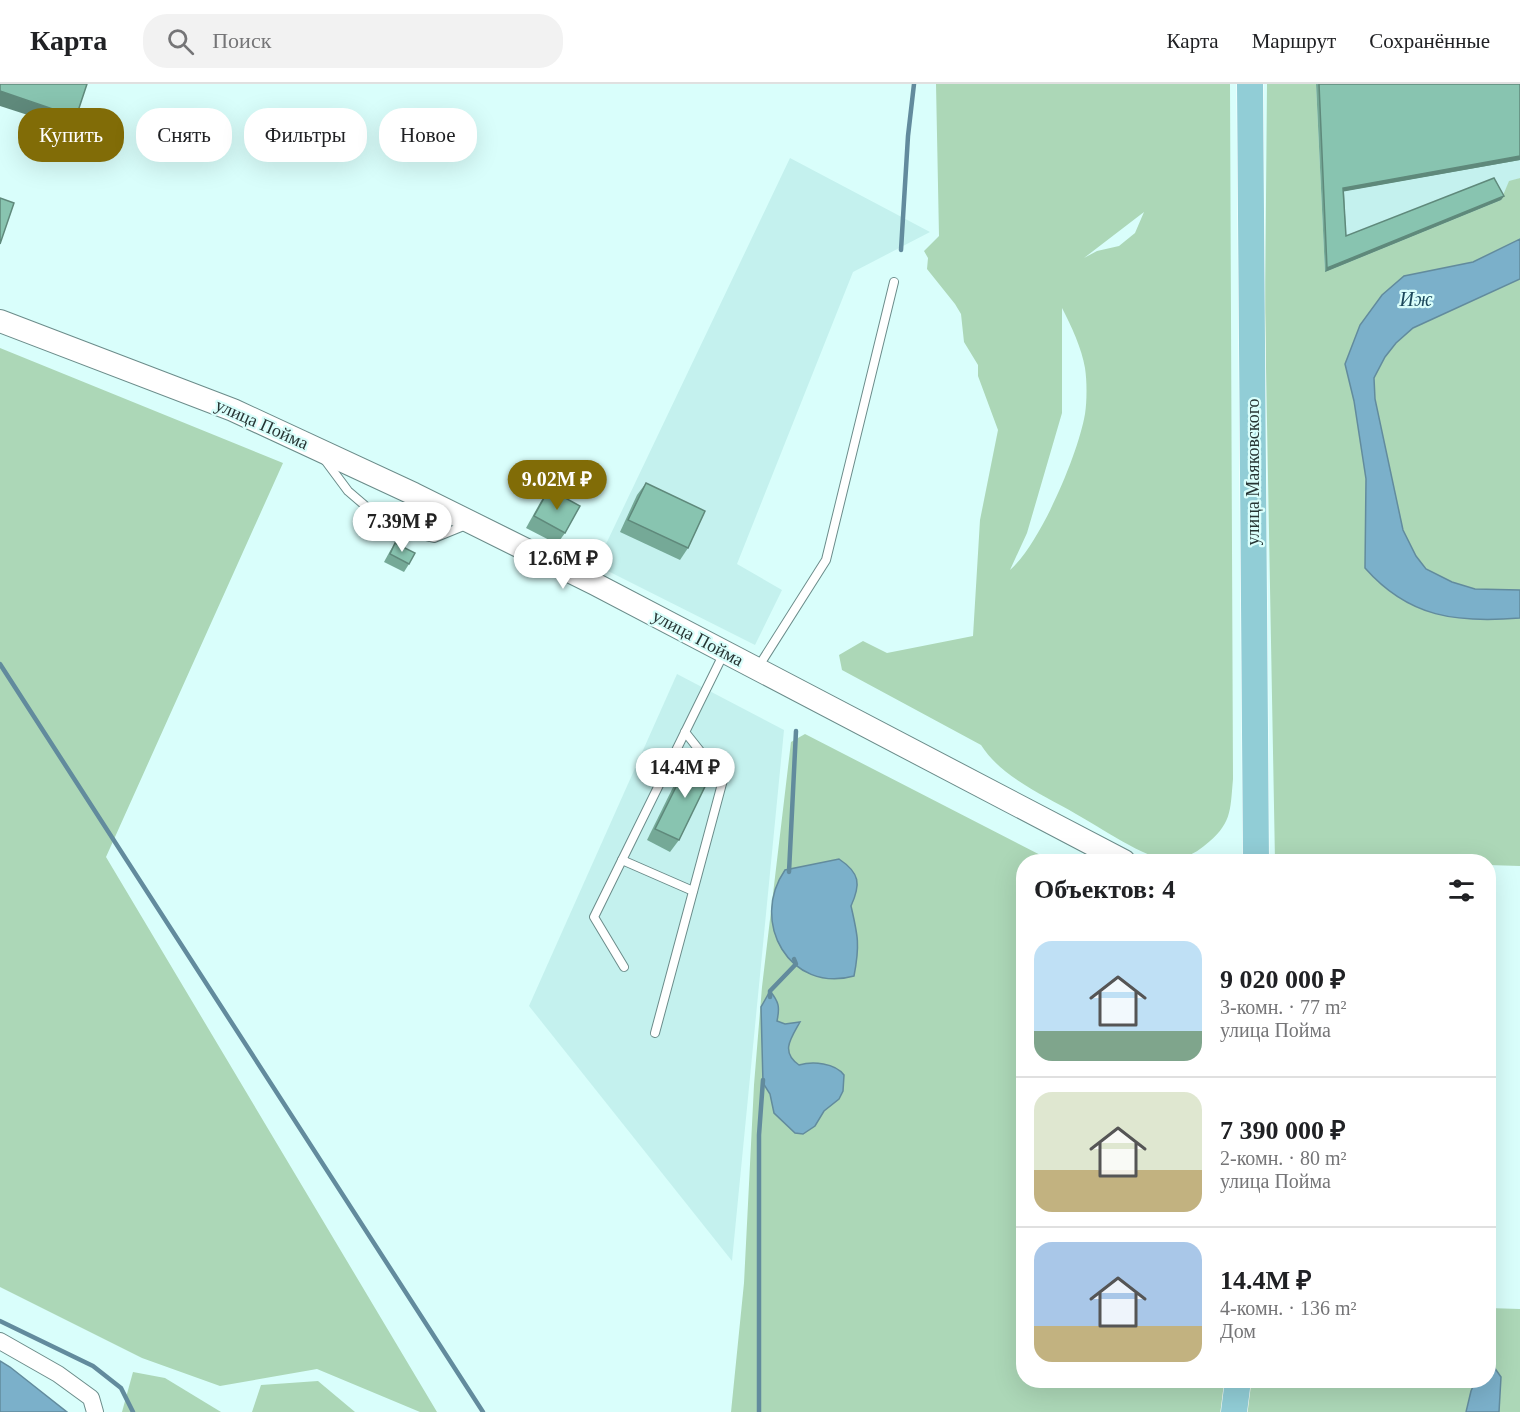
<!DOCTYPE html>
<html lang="ru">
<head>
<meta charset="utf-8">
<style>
  :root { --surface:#fff; --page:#f2f2f2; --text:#202124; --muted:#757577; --line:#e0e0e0; --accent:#816c07 }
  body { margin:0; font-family:"Times New Roman",serif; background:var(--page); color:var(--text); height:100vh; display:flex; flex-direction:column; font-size:22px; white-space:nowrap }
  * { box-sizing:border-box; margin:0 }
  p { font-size:20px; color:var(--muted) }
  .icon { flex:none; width:33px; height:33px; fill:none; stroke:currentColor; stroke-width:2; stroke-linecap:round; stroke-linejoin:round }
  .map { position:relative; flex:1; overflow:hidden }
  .drawer { position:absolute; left:1016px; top:770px; width:480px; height:534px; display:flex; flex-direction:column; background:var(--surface); border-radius:24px; box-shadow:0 6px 24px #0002 }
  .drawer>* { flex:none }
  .guide { position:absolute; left:18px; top:24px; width:570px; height:54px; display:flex; gap:12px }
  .price { position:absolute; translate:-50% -51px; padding:0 14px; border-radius:21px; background:#fff; color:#222; font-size:20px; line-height:39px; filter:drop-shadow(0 2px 3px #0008) }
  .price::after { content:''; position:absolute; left:50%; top:36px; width:18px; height:14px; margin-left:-9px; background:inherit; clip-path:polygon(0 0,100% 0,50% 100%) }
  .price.on { background:var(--accent); color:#fff }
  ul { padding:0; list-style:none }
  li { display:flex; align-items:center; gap:18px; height:150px; padding:0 18px }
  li+li { border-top:2px solid var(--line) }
  li span { display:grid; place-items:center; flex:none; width:168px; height:120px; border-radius:18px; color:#555 }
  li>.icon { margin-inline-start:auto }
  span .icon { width:72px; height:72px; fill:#fffc; stroke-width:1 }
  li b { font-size:26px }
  h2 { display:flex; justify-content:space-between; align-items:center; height:72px; padding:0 18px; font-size:26px }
  .chip { padding:0 21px; border-radius:24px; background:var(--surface); box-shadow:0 6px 24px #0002; font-size:21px; line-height:54px }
  .chip.on { background:var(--accent); color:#fff }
  header { display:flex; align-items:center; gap:36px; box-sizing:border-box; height:84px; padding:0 30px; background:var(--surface); border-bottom:2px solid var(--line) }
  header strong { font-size:28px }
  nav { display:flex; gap:33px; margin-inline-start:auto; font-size:21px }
  .search { width:420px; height:54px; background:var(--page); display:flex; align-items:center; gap:15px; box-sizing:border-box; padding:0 21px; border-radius:24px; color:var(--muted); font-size:22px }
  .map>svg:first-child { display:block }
  .built { fill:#c4f1ee }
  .green { fill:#acd7b7; fill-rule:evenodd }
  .water { fill:#7bb0ca; stroke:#628b9d; stroke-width:1.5 }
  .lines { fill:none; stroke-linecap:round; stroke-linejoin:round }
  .stream { stroke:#628b9d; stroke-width:4.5 }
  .lane-casing { stroke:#6b8c8a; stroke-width:10 }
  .street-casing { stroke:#6b8c8a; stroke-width:18 }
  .secondary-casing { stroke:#6b8c8a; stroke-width:24 }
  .primary-casing { stroke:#fff; stroke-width:27 }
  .lane { stroke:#fff; stroke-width:8 }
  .street { stroke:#fff; stroke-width:16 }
  .secondary { stroke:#fff; stroke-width:22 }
  .primary { stroke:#91cdd6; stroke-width:26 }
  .wall { fill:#75a997 }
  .shaded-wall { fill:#5f897b }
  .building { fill:#88c4b0; stroke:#5f897b; stroke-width:1.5 }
  .labels { text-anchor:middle; stroke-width:4.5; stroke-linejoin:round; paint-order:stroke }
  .street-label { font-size:18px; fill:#263433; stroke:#d9fefb }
  .water-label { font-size:20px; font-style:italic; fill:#1b485b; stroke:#d9fefb }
</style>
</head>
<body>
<header>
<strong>Карта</strong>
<div class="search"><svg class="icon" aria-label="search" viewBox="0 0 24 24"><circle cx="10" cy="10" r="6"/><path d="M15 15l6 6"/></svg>Поиск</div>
<nav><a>Карта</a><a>Маршрут</a><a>Сохранённые</a></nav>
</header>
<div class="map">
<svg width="1520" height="1328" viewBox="0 0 1520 1328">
  <rect width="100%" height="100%" fill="#d9fefb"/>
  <g class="built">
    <path d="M 1316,0 L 1520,0 L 1520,94 L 1509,98 L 1501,116 L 1325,188 Z"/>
    <path d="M 790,74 L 930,148 L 853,188 L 737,480 L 782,506 L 755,561 L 596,481 Z"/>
    <path d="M 677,590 L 784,646 L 732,1177 L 529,922 Z"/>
  </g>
  <g class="green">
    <path d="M 936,0 L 1230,0 L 1233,695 C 1230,728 1232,740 1204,762 C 1196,769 1181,776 1170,776 C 1145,775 1100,743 1076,730 C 1044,711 1002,694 981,661 L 842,586 L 839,571 L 863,557 L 887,569 L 973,552 L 980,436 L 998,346 L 978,292 L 978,281 L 964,258 L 961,230 L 955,220 L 927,185 L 928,174 L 924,167 L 939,152 ZM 1144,128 L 1135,149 L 1119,162 L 1097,167 L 1084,174 ZM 1062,224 C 1071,241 1082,265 1085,284 C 1087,297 1087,317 1085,330 C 1078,371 1040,460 1010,486 L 1027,449 L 1062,329 Z"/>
    <path d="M 1267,0 L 1316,0 L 1325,188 L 1501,116 L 1509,97 L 1520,94 L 1520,155 L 1473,178 L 1404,192 L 1345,280 L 1354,317 L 1366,395 L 1365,484 C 1409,534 1457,539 1520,534 L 1520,782 L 1488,781 L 1488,777 L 1275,777 L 1265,228 Z"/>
    <path d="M 1520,195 L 1520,506 L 1475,505 L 1452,498 L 1426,485 L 1416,472 L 1403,446 L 1375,315 L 1374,294 L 1385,273 L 1396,259 L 1413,244 Z"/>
    <path d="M 0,264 L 283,379 L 106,773 L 437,1328 L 420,1328 L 317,1285 L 220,1302 L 142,1274 L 0,1203 Z"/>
    <path d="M 805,650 L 1052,777 L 1023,777 L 1023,1296 L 1476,1296 L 1471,1307 L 1466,1328 L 731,1328 L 744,1199 L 754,1001 L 762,903 L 791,658 Z"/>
    <path d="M 1488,1224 L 1520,1225 L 1520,1328 L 1499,1328 L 1494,1284 L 1488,1285 Z"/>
    <path d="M 133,1288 L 165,1294 L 221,1328 L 122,1328 Z"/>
    <path d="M 318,1297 L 355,1328 L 252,1328 L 261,1301 Z"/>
  </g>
  <g class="water">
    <path d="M 1520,155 L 1520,195 L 1413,244 L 1396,259 L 1385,273 L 1374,294 L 1375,315 L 1403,446 L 1416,472 L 1426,485 L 1452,498 L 1475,505 L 1520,506 L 1520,534 C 1457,539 1409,534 1365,484 L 1366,395 L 1354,317 L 1345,280 L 1360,241 L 1382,211 L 1404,192 L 1473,178 Z"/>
    <path d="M 839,775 C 860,789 861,800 851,822 C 858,852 860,861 854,892 C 790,910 749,838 785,786 Z"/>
    <path d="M 770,907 C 779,918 780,923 777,937 L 785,940 L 800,938 C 791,954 780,968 799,981 C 813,977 835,979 844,991 L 843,1007 L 839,1015 L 824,1027 L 815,1042 L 803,1050 L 795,1049 L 774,1029 L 770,1010 L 763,999 L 761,923 Z"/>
    <path d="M 0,1277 L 10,1283 L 67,1328 L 0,1328 Z"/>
    <path d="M 1494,1283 L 1501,1293 L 1499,1328 L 1466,1328 L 1471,1307 L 1476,1296 L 1488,1296 L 1488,1285 Z"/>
  </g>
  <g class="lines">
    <g class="stream">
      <path d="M 901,166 L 908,52 L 914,0"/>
      <path d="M 0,580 L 483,1328"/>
      <path d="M 789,788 L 796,647"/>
      <path d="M 770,913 L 770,907 L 796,880 L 794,875"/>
      <path d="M 0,1237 L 93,1282 L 121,1304 L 133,1328"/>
      <path d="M 759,1328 L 759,1051 L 763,996"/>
    </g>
    <defs>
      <g id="lane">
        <path d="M 325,376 L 348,407 L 369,425 L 400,446 L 434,454 L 466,441"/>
        <path d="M 757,585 L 826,476 L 894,198"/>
        <path d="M 622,776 L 693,807"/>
        <path d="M 624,883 L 594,833 L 724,569"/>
        <path d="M 655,949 L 723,696 L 685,648"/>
      </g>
      <path id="street" d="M 0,1257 L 58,1290 L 91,1314 L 95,1328"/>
      <path id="secondary" d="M 0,237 L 233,326 L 414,410 L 595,500 L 1124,777"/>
      <g id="primary">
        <path d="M 1250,0 L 1256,777"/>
        <path d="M 1234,1328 L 1238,1296"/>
      </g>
    </defs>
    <use href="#lane" class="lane-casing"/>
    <use href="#street" class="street-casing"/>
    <use href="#secondary" class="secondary-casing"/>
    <use href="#primary" class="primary-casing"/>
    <use href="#lane" class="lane"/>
    <use href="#street" class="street"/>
    <use href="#secondary" class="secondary"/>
    <use href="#primary" class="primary"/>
  </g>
  <g class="wall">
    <path d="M 1316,0 L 1520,0 L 1520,76 L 1344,107 L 1346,152 L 1504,112 L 1501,116 L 1325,188 Z"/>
    <path d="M 646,399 L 688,464 L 680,476 L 620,448 L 637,411 Z"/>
    <path d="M 549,405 L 565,449 L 557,460 L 526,444 L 541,417 Z"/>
    <path d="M 395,459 L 409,480 L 404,488 L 384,478 L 390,467 Z"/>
    <path d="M 691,673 L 679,756 L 670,768 L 647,756 L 682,685 Z"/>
  </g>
  <g class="shaded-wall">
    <path d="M 0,7 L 76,33 L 68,44 L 0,22 Z"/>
    <path d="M 1520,72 L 1520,76 L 1341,108 L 1343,104 Z"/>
    <path d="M 1504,112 L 1501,116 L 1325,188 L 1327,184 Z"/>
  </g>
  <g class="building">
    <path d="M 0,0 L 87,0 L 76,33 L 0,7 Z"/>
    <path d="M 1319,0 L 1520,0 L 1520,72 L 1343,104 L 1346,152 L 1494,94 L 1504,112 L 1327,184 Z"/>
    <path d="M 0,114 L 14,119 L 0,160 Z"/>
    <path d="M 646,399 L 705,427 L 688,464 L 628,436 Z"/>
    <path d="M 549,405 L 580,422 L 565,449 L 534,432 Z"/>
    <path d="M 395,459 L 415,469 L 409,480 L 390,470 Z"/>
    <path d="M 691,673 L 714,684 L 679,756 L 655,745 Z"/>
  </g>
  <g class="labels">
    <g class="street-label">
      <text transform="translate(262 340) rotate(24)" y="6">улица Пойма</text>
      <text transform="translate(1253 388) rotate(-90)" y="6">улица Маяковского</text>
      <text transform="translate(698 554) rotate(28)" y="6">улица Пойма</text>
    </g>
    <g class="water-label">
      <text x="1416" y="222">Иж</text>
    </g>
  </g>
</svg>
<b class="price on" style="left:557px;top:427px">9.02M ₽</b>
<b class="price" style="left:402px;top:469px">7.39M ₽</b>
<b class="price" style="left:563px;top:506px">12.6M ₽</b>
<b class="price" style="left:685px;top:715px">14.4M ₽</b>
<div class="guide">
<a class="chip on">Купить</a>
<a class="chip">Снять</a>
<a class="chip">Фильтры</a>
<a class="chip">Новое</a>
</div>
<section class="drawer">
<h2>Объектов: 4<svg class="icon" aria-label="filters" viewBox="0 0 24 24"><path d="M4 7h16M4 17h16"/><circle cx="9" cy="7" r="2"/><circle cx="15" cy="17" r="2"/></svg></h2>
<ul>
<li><span style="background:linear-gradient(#bfe0f5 75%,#7fa58c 0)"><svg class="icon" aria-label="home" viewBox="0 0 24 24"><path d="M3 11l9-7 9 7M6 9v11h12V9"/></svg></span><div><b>9 020 000 ₽</b><p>3-комн. · 77 m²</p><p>улица Пойма</p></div></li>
<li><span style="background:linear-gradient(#dfe7d0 65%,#c2b280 0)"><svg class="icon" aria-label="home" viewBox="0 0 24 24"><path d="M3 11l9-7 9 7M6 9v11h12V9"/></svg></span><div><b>7 390 000 ₽</b><p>2-комн. · 80 m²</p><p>улица Пойма</p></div></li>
<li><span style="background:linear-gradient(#a9c7e8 70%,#c2b280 0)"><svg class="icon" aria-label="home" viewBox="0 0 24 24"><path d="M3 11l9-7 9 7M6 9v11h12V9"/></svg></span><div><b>14.4M ₽</b><p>4-комн. · 136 m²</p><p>Дом</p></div></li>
</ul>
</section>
</div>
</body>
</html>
